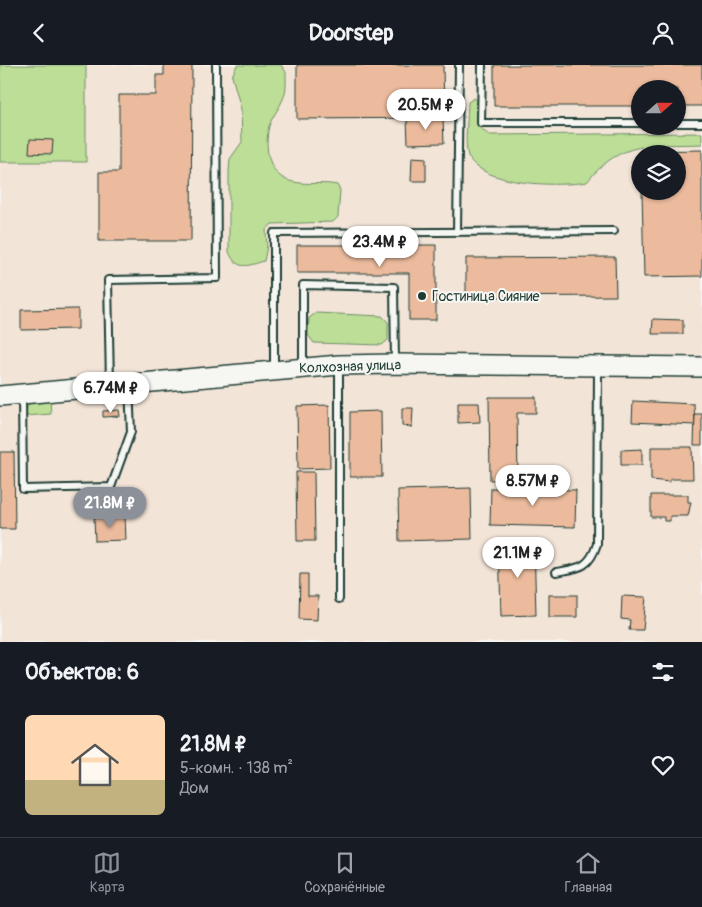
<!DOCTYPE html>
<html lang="ru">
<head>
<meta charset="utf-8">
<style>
  :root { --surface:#171b24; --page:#242831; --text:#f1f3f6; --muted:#9ea1a6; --line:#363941; --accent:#8c9099 }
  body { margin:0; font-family:Pangolin,sans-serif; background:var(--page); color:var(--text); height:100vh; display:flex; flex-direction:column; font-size:19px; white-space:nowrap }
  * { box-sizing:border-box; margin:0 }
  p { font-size:16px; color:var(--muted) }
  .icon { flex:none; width:28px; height:28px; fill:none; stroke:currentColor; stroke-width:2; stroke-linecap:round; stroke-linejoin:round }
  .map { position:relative; height:577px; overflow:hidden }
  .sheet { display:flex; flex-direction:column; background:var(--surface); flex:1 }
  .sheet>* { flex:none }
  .needle { width:32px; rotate:69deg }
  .buttons { position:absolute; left:631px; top:15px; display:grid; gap:10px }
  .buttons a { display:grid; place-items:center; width:55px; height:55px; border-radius:50%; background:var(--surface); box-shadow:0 1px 4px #0004; font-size:25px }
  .price { position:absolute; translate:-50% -42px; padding:0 11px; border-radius:18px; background:#fff; color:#222; font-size:16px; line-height:32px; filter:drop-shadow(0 1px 2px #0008) }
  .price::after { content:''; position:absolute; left:50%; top:30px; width:15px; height:11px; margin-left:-8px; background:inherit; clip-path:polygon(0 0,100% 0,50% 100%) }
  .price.selected { background:var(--accent); color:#fff }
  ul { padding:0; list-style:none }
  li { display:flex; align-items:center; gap:15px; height:125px; padding:0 25px }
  li span { display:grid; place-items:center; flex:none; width:140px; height:100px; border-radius:8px; color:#555 }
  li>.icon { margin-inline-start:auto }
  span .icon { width:60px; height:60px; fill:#fffc; stroke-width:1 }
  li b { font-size:21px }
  h2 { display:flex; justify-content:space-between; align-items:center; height:60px; padding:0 25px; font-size:21px }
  header { display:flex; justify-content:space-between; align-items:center; height:65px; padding:0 25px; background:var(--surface); font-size:22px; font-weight:700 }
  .menu { display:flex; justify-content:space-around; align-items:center; height:70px; border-top:1px solid var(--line); background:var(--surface); font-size:14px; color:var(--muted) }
  .menu a { display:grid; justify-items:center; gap:2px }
  .menu .selected { color:var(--accent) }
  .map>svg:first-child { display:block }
  .built { fill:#f3e4d8; fill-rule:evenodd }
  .green { fill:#bdde97; stroke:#6e8e66 }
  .building { fill:#ecbb9d; stroke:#1f3d34 }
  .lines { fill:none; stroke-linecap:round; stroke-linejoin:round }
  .lane-casing { stroke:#1f3d34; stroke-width:10 }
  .secondary-casing { stroke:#1f3d34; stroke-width:22 }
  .lane { stroke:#f6f6f2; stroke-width:6 }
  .secondary { stroke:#f6f6f2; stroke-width:19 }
  .poi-dot { fill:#1f3d34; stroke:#f6f6f2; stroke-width:2 }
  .labels { text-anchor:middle; stroke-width:4; stroke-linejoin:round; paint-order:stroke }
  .poi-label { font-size:14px; fill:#1f3d34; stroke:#f6f6f2; text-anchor:start }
  .street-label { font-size:14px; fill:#1f3d34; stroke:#f6f6f2 }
</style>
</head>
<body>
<header><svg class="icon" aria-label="back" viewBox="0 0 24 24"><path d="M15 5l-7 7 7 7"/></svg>Doorstep<svg class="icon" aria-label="person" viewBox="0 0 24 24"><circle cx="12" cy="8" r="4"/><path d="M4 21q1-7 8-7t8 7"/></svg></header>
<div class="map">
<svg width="702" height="577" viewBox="0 0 702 577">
  <rect width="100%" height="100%" fill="#f6f6f2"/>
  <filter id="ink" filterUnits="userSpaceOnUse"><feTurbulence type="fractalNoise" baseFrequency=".02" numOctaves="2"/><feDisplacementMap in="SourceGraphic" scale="10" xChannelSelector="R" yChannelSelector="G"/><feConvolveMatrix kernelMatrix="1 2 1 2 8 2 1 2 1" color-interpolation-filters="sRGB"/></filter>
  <g filter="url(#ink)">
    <g class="built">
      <path d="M 0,0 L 702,0 L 702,294 L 593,295 L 0,327 ZM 640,24 L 678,24 L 678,61 L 640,61 ZM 640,89 L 678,89 L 678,126 L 640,126 Z"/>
      <path d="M 338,307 L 702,308 L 702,577 L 0,577 L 0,337 Z"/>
    </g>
    <g class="green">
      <rect x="0" y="0" width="86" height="97"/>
      <path d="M 237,0 L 281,0 L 286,7 C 286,16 287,26 283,34 C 280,43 272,51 269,61 C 264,83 268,113 294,117 C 308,120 323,117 337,120 L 340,125 L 338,152 L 333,157 L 272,159 L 266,165 L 267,181 L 264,196 C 247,201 237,206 229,187 L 229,106 L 230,94 L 242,77 L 241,44 L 232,11 Z"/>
      <path d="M 474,33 L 477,35 L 476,48 L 479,62 L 489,70 L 702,68 L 702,79 C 652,81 621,74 587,117 C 559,122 482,121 468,91 C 464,80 468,50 468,37 Z"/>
      <path d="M 316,248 L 382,251 L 388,257 L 388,275 L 382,280 L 314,278 L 308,270 L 309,253 Z"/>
      <path d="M 50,335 L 51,349 L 26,351 L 27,341 L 31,337 Z"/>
    </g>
    <g class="building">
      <path d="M 164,0 L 192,0 L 191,176 L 99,176 L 99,107 L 119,107 L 119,30 L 156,30 L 156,10 L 164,10 Z"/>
      <path d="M 297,0 L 443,0 L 444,53 L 297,54 Z"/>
      <path d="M 494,0 L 702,0 L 702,41 L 678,41 L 678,24 L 640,24 L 640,41 L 494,41 Z"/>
      <path d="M 443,53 L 444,78 L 408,79 L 407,54 Z"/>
      <path d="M 30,74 L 53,75 L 52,89 L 29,88 Z"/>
      <path d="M 702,85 L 702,211 L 644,212 L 642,126 L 678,126 L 678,89 L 642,89 L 642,86 Z"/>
      <path d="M 412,92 L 426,93 L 426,116 L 411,116 Z"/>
      <path d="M 297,180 L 436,180 L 436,255 L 409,255 L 409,208 L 297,208 Z"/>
      <path d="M 615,192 L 616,231 L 466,232 L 466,193 Z"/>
      <path d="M 78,244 L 78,264 L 21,265 L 21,245 Z"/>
      <path d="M 653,254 L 683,255 L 683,269 L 652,269 Z"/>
      <path d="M 489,332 L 536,332 L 536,348 L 517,348 L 518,414 L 490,415 Z"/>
      <path d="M 633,336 L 694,339 L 695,360 L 632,357 Z"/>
      <path d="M 458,338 L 479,338 L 480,357 L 458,358 Z"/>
      <path d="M 329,340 L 330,403 L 298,404 L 297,341 Z"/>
      <path d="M 402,343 L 413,343 L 412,362 L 402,361 Z"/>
      <path d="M 119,345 L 120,351 L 103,352 L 103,346 Z"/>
      <path d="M 381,346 L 382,412 L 350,412 L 350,347 Z"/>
      <path d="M 695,349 L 702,349 L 702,380 L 694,380 Z"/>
      <path d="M 651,382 L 692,382 L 693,414 L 670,414 L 670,417 L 651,415 Z"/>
      <path d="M 642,384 L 642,400 L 621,400 L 621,385 Z"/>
      <path d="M 0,387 L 14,387 L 15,464 L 0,464 Z"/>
      <path d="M 296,407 L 314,407 L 315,476 L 297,476 Z"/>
      <path d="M 471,423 L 472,474 L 399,476 L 398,425 Z"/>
      <path d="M 491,423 L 576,425 L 575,462 L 490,460 Z"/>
      <path d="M 651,430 L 688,430 L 688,437 L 691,437 L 688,451 L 670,451 L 670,456 L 664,456 L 664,452 L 651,452 Z"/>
      <path d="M 125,452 L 126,475 L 95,476 L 94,453 Z"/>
      <path d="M 534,476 L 536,550 L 501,551 L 499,477 Z"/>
      <path d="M 300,509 L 308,509 L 308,531 L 318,531 L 317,555 L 299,554 Z"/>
      <rect x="549" y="530" width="28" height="22"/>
      <path d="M 622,531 L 646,532 L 643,565 L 629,565 L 630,555 L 621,554 Z"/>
    </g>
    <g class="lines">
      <defs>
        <g id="lane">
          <path d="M 482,0 L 481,58 L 640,58"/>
          <path d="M 678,58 L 702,58"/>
          <path d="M 457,167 L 459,0"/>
          <path d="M 303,301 L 303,220 L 394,222 L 395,298"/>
          <path d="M 274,304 L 274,168 L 614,166"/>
          <path d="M 110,320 L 108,215 L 217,213 L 216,0"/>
          <path d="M 22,331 L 23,424 L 111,422 L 131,367 L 129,321"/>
          <path d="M 556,507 C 578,503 589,504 597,479 L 598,303"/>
          <path d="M 339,534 L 339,301"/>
        </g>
        <path id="secondary" d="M 0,331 L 339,300 L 395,299 L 702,302"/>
      </defs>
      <use href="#lane" class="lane-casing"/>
      <use href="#secondary" class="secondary-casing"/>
      <use href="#lane" class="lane"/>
      <use href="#secondary" class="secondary"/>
    </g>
  </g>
  <circle class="poi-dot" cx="422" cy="231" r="5"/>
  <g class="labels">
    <g class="poi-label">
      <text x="432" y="236">Гостиница Сияние</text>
    </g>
    <g class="street-label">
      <text transform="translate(350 301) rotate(-2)" y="5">Колхозная улица</text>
    </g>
  </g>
</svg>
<div class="buttons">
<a><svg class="needle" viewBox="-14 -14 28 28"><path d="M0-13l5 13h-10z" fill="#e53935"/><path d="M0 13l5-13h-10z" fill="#9ea1a6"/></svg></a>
<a><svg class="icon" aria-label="layers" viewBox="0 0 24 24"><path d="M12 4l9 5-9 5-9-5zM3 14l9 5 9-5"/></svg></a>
</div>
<b class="price" style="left:426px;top:66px">20.5M ₽</b>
<b class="price" style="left:380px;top:203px">23.4M ₽</b>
<b class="price" style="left:111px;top:349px">6.74M ₽</b>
<b class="price" style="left:533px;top:442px">8.57M ₽</b>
<b class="price selected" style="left:110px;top:464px">21.8M ₽</b>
<b class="price" style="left:518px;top:514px">21.1M ₽</b>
</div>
<section class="sheet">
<h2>Объектов: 6<svg class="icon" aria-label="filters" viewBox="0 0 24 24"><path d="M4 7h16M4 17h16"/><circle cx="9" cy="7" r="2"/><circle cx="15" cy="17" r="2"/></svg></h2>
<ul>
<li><span style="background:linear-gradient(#ffd9b3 65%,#c2b280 0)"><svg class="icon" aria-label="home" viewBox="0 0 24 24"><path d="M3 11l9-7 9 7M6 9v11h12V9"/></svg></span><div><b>21.8M ₽</b><p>5-комн. · 138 m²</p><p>Дом</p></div><svg class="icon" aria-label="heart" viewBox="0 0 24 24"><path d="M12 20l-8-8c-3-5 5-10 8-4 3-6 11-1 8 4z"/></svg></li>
</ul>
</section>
<nav class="menu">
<a class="selected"><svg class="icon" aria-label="map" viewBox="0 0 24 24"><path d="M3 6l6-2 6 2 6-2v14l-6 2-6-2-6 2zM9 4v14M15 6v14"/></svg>Карта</a>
<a><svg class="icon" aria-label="saved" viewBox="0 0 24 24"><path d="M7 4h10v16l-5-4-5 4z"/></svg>Сохранённые</a>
<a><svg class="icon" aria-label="home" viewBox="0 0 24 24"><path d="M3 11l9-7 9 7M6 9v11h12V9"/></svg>Главная</a>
</nav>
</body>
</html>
